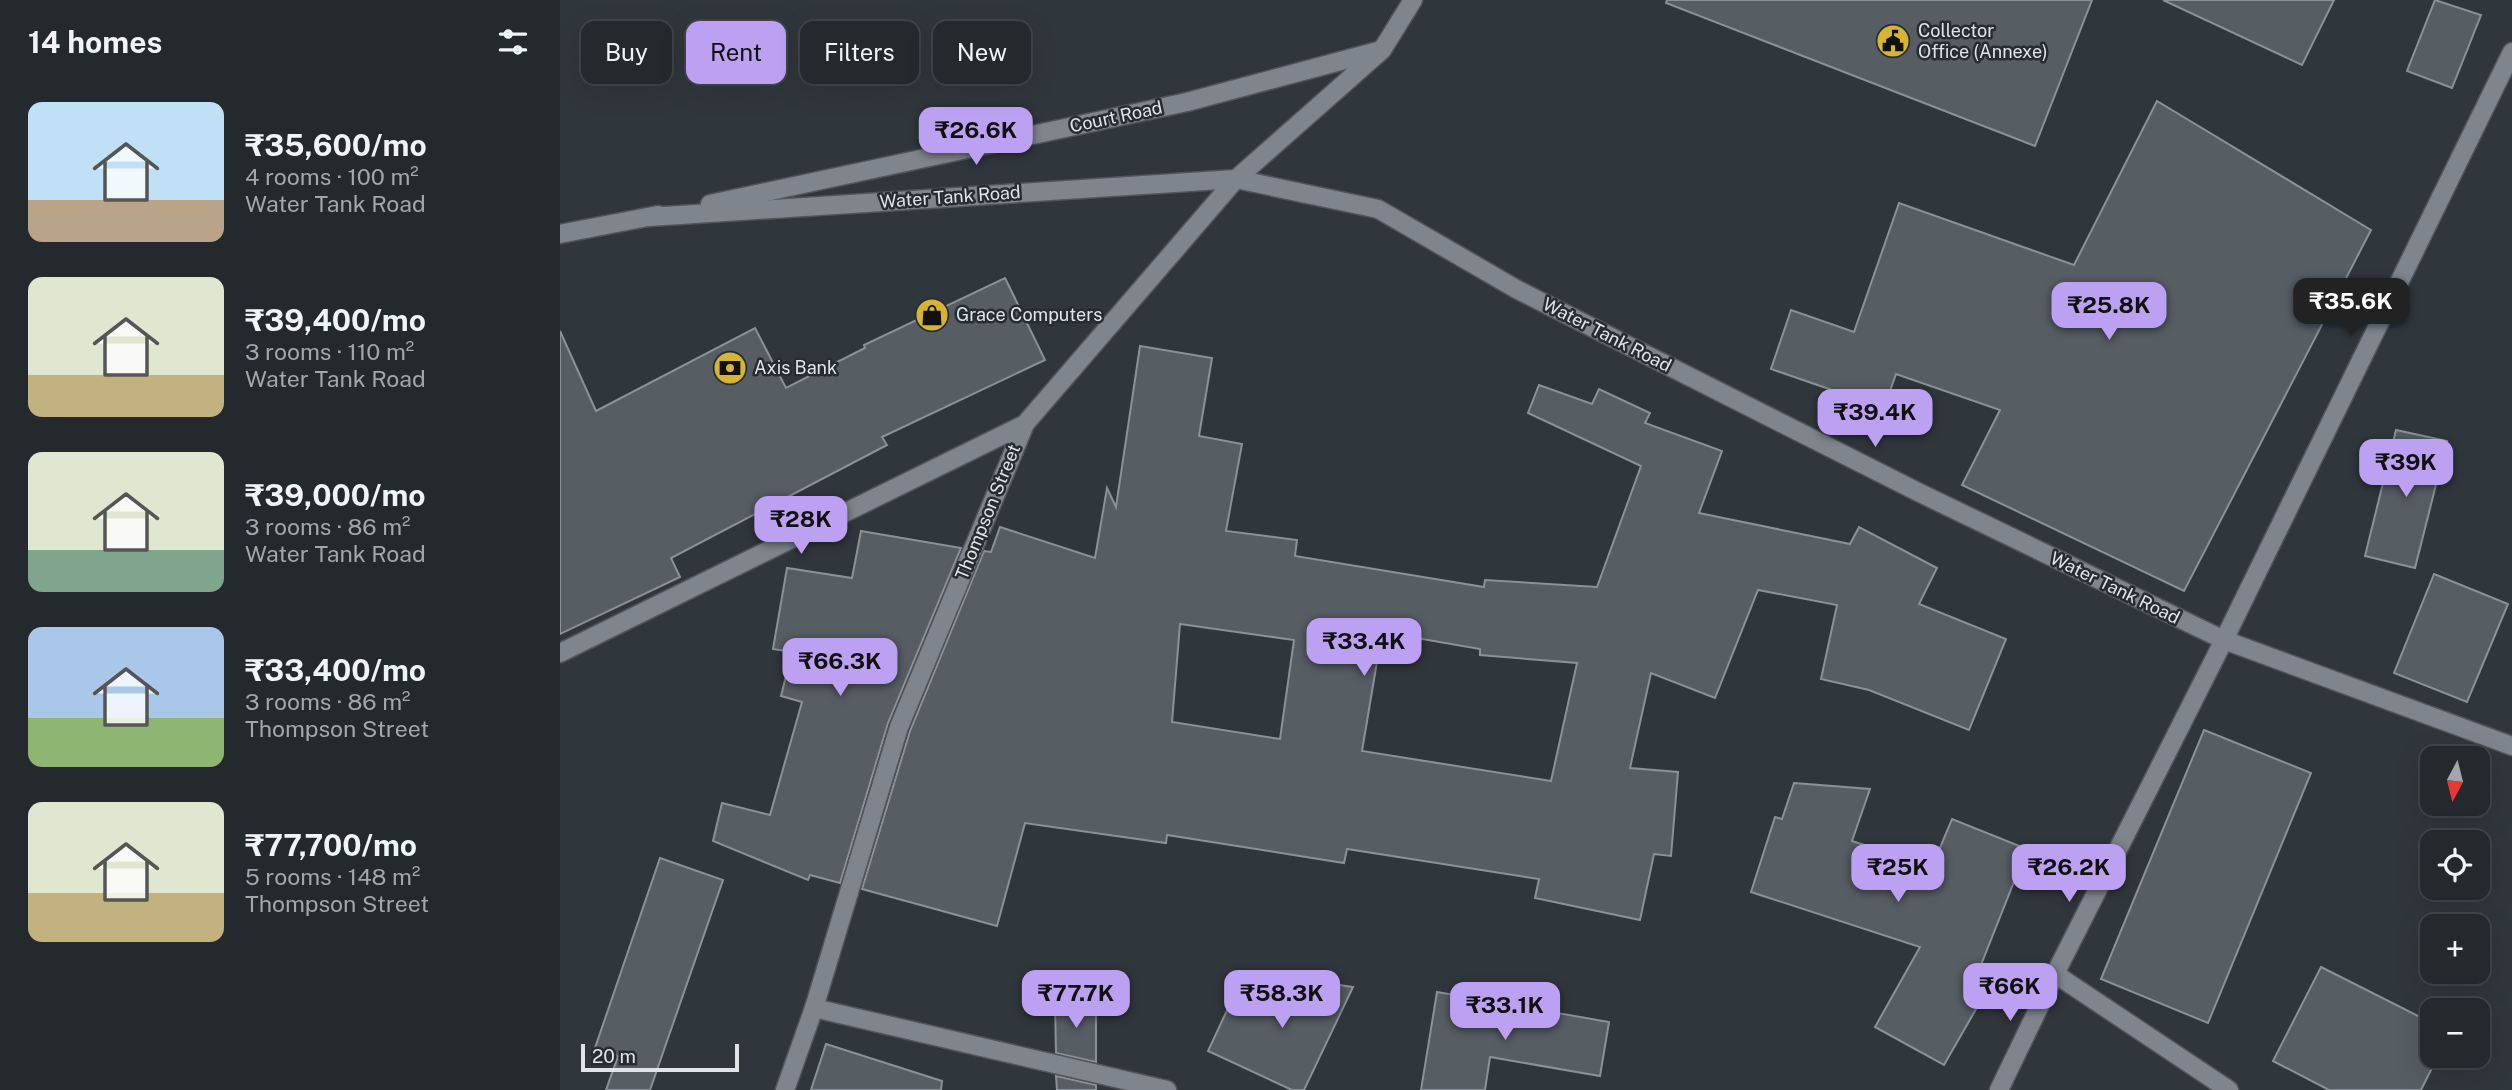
<!DOCTYPE html>
<html lang="en">
<head>
<meta charset="utf-8">
<style>
  :root { --surface:#24292d; --page:#2c3135; --text:#f1f3f6; --muted:#a3a6aa; --line:#414549; --accent:#bca0f2 }
  body { margin:0; font-family:"Public Sans",sans-serif; background:var(--page); color:var(--text); height:100vh; display:flex; flex-direction:column; font-size:26px; white-space:nowrap }
  * { box-sizing:border-box; margin:0 }
  p { font-size:23px; color:var(--muted) }
  .icon { flex:none; width:38px; height:38px; fill:none; stroke:currentColor; stroke-width:2; stroke-linecap:round; stroke-linejoin:round }
  .map { position:relative; flex:1; overflow:hidden }
  .sheet { display:flex; flex-direction:column; background:var(--surface); width:560px }
  .sheet>* { flex:none }
  .guide { position:absolute; left:21px; top:21px; width:665px; height:63px; display:flex; gap:14px }
  .needle { width:46px; rotate:187deg }
  .buttons { position:absolute; left:1860px; top:746px; display:grid; gap:14px }
  .buttons a { display:grid; place-items:center; width:70px; height:70px; border-radius:14px; background:var(--surface); box-shadow:0 7px 28px #0002,0 0 0 2px var(--line); font-size:35px }
  .scale { position:absolute; left:21px; bottom:18px; width:158px; box-sizing:border-box; padding-left:7px; border:4px solid #dfe4e7; border-top:0; font-size:19px; line-height:24px; white-space:nowrap; color:#dfe4e7; -webkit-text-stroke:5px #262d32; paint-order:stroke }
  .price { position:absolute; translate:-50% -60px; padding:0 16px; border-radius:14px; background:var(--accent); color:#111; font-size:23px; line-height:46px; filter:drop-shadow(0 2px 4px #0008) }
  .price::after { content:''; position:absolute; left:50%; top:42px; width:21px; height:16px; margin-left:-10px; background:inherit; clip-path:polygon(0 0,100% 0,50% 100%) }
  .price.active { background:#222; color:#fff }
  ul { padding:0; list-style:none }
  li { display:flex; align-items:center; gap:21px; height:175px; padding:0 28px }
  li span { display:grid; place-items:center; flex:none; width:196px; height:140px; border-radius:14px; color:#555 }
  li>.icon { margin-inline-start:auto }
  span .icon { width:84px; height:84px; fill:#fffc; stroke-width:1 }
  li b { font-size:30px }
  h2 { display:flex; justify-content:space-between; align-items:center; height:84px; padding:0 28px; font-size:30px }
  .chip { padding:0 24px; border-radius:14px; background:var(--surface); box-shadow:0 7px 28px #0002,0 0 0 2px var(--line); font-size:24px; line-height:63px }
  .chip.active { background:var(--accent); color:#111 }
  main { display:flex; flex:1; min-height:0 }
  .map>svg:first-child { display:block }
  .building { fill:#565d63; stroke:#8a9198; stroke-width:2; fill-rule:evenodd }
  .lines { fill:none; stroke-linecap:round; stroke-linejoin:round }
  .street-casing { stroke:#50555a; stroke-width:21 }
  .secondary-casing { stroke:#50555a; stroke-width:21 }
  .street { stroke:#7e858c; stroke-width:18 }
  .secondary { stroke:#7e858c; stroke-width:18 }
  .labels { text-anchor:middle; stroke-width:5; stroke-linejoin:round; paint-order:stroke }
  .poi-label { font-size:18px; fill:#dfe4e7; stroke:#262d32; text-anchor:start }
  .street-label { font-size:18px; fill:#dfe4e7; stroke:#262d32 }
</style>
</head>
<body>
<main>
<section class="sheet">
<h2>14 homes<svg class="icon" aria-label="filters" viewBox="0 0 24 24"><path d="M4 7h16M4 17h16"/><circle cx="9" cy="7" r="2"/><circle cx="15" cy="17" r="2"/></svg></h2>
<ul>
<li><span style="background:linear-gradient(#bfe0f5 70%,#b9a48a 0)"><svg class="icon" aria-label="home" viewBox="0 0 24 24"><path d="M3 11l9-7 9 7M6 9v11h12V9"/></svg></span><div><b>₹35,600/mo</b><p>4 rooms · 100 m²</p><p>Water Tank Road</p></div></li>
<li><span style="background:linear-gradient(#dfe7d0 70%,#c2b280 0)"><svg class="icon" aria-label="home" viewBox="0 0 24 24"><path d="M3 11l9-7 9 7M6 9v11h12V9"/></svg></span><div><b>₹39,400/mo</b><p>3 rooms · 110 m²</p><p>Water Tank Road</p></div></li>
<li><span style="background:linear-gradient(#dfe7d0 70%,#7fa58c 0)"><svg class="icon" aria-label="home" viewBox="0 0 24 24"><path d="M3 11l9-7 9 7M6 9v11h12V9"/></svg></span><div><b>₹39,000/mo</b><p>3 rooms · 86 m²</p><p>Water Tank Road</p></div></li>
<li><span style="background:linear-gradient(#a9c7e8 65%,#8fb573 0)"><svg class="icon" aria-label="home" viewBox="0 0 24 24"><path d="M3 11l9-7 9 7M6 9v11h12V9"/></svg></span><div><b>₹33,400/mo</b><p>3 rooms · 86 m²</p><p>Thompson Street</p></div></li>
<li><span style="background:linear-gradient(#dfe7d0 65%,#c2b280 0)"><svg class="icon" aria-label="home" viewBox="0 0 24 24"><path d="M3 11l9-7 9 7M6 9v11h12V9"/></svg></span><div><b>₹77,700/mo</b><p>5 rooms · 148 m²</p><p>Thompson Street</p></div></li>
</ul>
</section>
<div class="map">
<svg width="1952" height="1090" viewBox="0 0 1952 1090">
  <rect width="100%" height="100%" fill="#30373c"/>
  <g class="building">
    <path d="M 1107,0 L 1532,0 L 1475,146 L 1106,3 Z"/>
    <path d="M 1603,0 L 1774,0 L 1742,65 Z"/>
    <path d="M 1875,0 L 1921,15 L 1892,88 L 1847,71 Z"/>
    <path d="M 1597,101 L 1811,230 L 1624,591 L 1402,485 L 1440,410 L 1336,374 L 1324,408 L 1211,369 L 1231,310 L 1294,332 L 1339,203 L 1514,265 Z"/>
    <path d="M 445,278 L 485,360 L 322,437 L 327,445 L 111,558 L 120,577 L 0,634 L 0,331 L 36,411 L 195,328 L 226,388 L 305,348 L 304,345 Z"/>
    <path d="M 580,346 L 652,358 L 639,436 L 682,444 L 666,531 L 737,540 L 735,556 L 924,587 L 925,580 L 1037,587 L 1081,466 L 968,413 L 979,385 L 1032,404 L 1039,389 L 1090,413 L 1085,423 L 1162,451 L 1139,513 L 1290,544 L 1299,527 L 1377,568 L 1359,604 L 1446,639 L 1409,730 L 1309,690 L 1261,679 L 1277,605 L 1198,590 L 1155,698 L 1091,673 L 1070,768 L 1118,772 L 1111,856 L 1094,854 L 1080,920 L 975,898 L 979,879 L 787,849 L 784,863 L 607,835 L 606,843 L 465,823 L 437,926 L 302,889 L 350,731 L 424,551 L 431,552 L 440,527 L 535,558 L 547,488 L 556,507 ZM 620,624 L 734,640 L 720,739 L 612,722 ZM 822,632 L 920,649 L 920,655 L 1017,663 L 991,781 L 802,751 Z"/>
    <path d="M 1836,430 L 1887,441 L 1855,568 L 1805,556 Z"/>
    <path d="M 301,531 L 401,548 L 328,723 L 280,883 L 250,875 L 248,880 L 153,841 L 162,803 L 210,815 L 242,702 L 221,696 L 232,652 L 213,649 L 227,568 L 292,578 Z"/>
    <path d="M 1874,574 L 1948,604 L 1907,702 L 1834,673 Z"/>
    <path d="M 1644,730 L 1751,773 L 1648,1023 L 1541,979 Z"/>
    <path d="M 1234,783 L 1310,789 L 1292,841 L 1372,867 L 1392,819 L 1467,849 L 1417,975 L 1431,983 L 1384,1065 L 1315,1027 L 1360,947 L 1191,892 L 1215,817 L 1222,819 Z"/>
    <path d="M 100,858 L 163,880 L 90,1090 L 46,1090 L 58,1056 L 35,1048 Z"/>
    <path d="M 1761,967 L 1872,1023 L 1872,1068 L 1861,1090 L 1769,1090 L 1713,1061 Z"/>
    <path d="M 718,976 L 793,987 L 744,1090 L 732,1090 L 648,1051 L 676,991 L 713,1008 Z"/>
    <path d="M 877,992 L 1049,1022 L 1040,1076 L 930,1057 L 925,1090 L 861,1090 Z"/>
    <path d="M 495,1003 L 536,1003 L 536,1062 L 496,1053 Z"/>
    <path d="M 266,1044 L 382,1081 L 381,1090 L 251,1090 Z"/>
    <path d="M 496,1076 L 536,1085 L 536,1090 L 497,1090 Z"/>
  </g>
  <g class="lines">
    <defs>
      <g id="street">
        <path d="M 0,653 L 465,424"/>
        <path d="M 254,1008 L 607,1090"/>
        <path d="M 1439,1090 L 1495,974"/>
        <path d="M 1669,1090 L 1495,974 L 1664,640 L 1952,52"/>
      </g>
      <g id="secondary">
        <path d="M 150,204 L 627,102 L 818,51"/>
        <path d="M 89,217 L 676,179 L 818,209 L 958,290 L 1358,492 L 1664,640 L 1952,746"/>
        <path d="M 0,234 L 98,215"/>
        <path d="M 225,1090 L 254,1008 L 339,727 L 465,424 L 676,179 L 822,50 L 853,0"/>
      </g>
    </defs>
    <use href="#street" class="street-casing"/>
    <use href="#secondary" class="secondary-casing"/>
    <use href="#street" class="street"/>
    <use href="#secondary" class="secondary"/>
  </g>
  <defs>
    <symbol id="civic-disc" viewBox="-11 -11 22 22"><circle r="9.5" fill="#d7b434" stroke="#262d32"/><path d="M-.6-6.5H3V-4.5H.6V-3L4-1V1h2V6H-6V1h2V-1L-.6-3ZM-1.2 2.5V6h2.4V2.5Z" fill="#111"/></symbol>
    <symbol id="shop-disc" viewBox="-11 -11 22 22"><circle r="9.5" fill="#d7b434" stroke="#262d32"/><path d="M-5-2.5h2.3a2.7 3.5 0 0 1 5.4 0H5L5.5 6h-11ZM-1.5-2.5h3a1.5 2.3 0 0 0-3 0Z" fill="#111"/></symbol>
    <symbol id="bank-disc" viewBox="-11 -11 22 22"><circle r="9.5" fill="#d7b434" stroke="#262d32"/><path d="M-6-4H6V4H-6ZM0-2.3a2.3 2.3 0 1 0 0 4.6a2.3 2.3 0 1 0 0-4.6Z" fill="#111"/></symbol>
  </defs>
  <g fill-rule="evenodd">
    <use href="#civic-disc" x="1314" y="22" width="38" height="38"/>
    <use href="#shop-disc" x="353" y="296" width="38" height="38"/>
    <use href="#bank-disc" x="151" y="349" width="38" height="38"/>
  </g>
  <g class="labels">
    <g class="poi-label">
      <text x="1358" y="37">Collector<tspan x="1358" dy="21">Office (Annexe)</tspan></text>
      <text x="396" y="321">Grace Computers</text>
      <text x="194" y="374">Axis Bank</text>
    </g>
    <g class="street-label">
      <text transform="translate(556 117) rotate(-12)" y="6">Court Road</text>
      <text transform="translate(390 197) rotate(-4)" y="6">Water Tank Road</text>
      <text transform="translate(1047 335) rotate(27)" y="6">Water Tank Road</text>
      <text transform="translate(428 512) rotate(-68)" y="6">Thompson Street</text>
      <text transform="translate(1555 588) rotate(26)" y="6">Water Tank Road</text>
    </g>
  </g>
</svg>
<div class="buttons">
<a><svg class="needle" viewBox="-14 -14 28 28"><path d="M0-13l5 13h-10z" fill="#e53935"/><path d="M0 13l5-13h-10z" fill="#a3a6aa"/></svg></a>
<a><svg class="icon" aria-label="locate" viewBox="0 0 24 24"><circle cx="12" cy="12" r="6"/><path d="M12 2v4M12 18v4M2 12h4M18 12h4"/></svg></a>
<a>+</a>
<a>−</a>
</div>
<div class="scale">20 m</div>
<b class="price" style="left:416px;top:167px">₹26.6K</b>
<b class="price active" style="left:1791px;top:338px">₹35.6K</b>
<b class="price" style="left:1549px;top:342px">₹25.8K</b>
<b class="price" style="left:1315px;top:449px">₹39.4K</b>
<b class="price" style="left:1846px;top:499px">₹39K</b>
<b class="price" style="left:241px;top:556px">₹28K</b>
<b class="price" style="left:804px;top:678px">₹33.4K</b>
<b class="price" style="left:280px;top:698px">₹66.3K</b>
<b class="price" style="left:1338px;top:904px">₹25K</b>
<b class="price" style="left:1509px;top:904px">₹26.2K</b>
<b class="price" style="left:1450px;top:1023px">₹66K</b>
<b class="price" style="left:516px;top:1030px">₹77.7K</b>
<b class="price" style="left:722px;top:1030px">₹58.3K</b>
<b class="price" style="left:945px;top:1042px">₹33.1K</b>
<div class="guide">
<a class="chip">Buy</a>
<a class="chip active">Rent</a>
<a class="chip">Filters</a>
<a class="chip">New</a>
</div>
</div>
</main>
</body>
</html>
